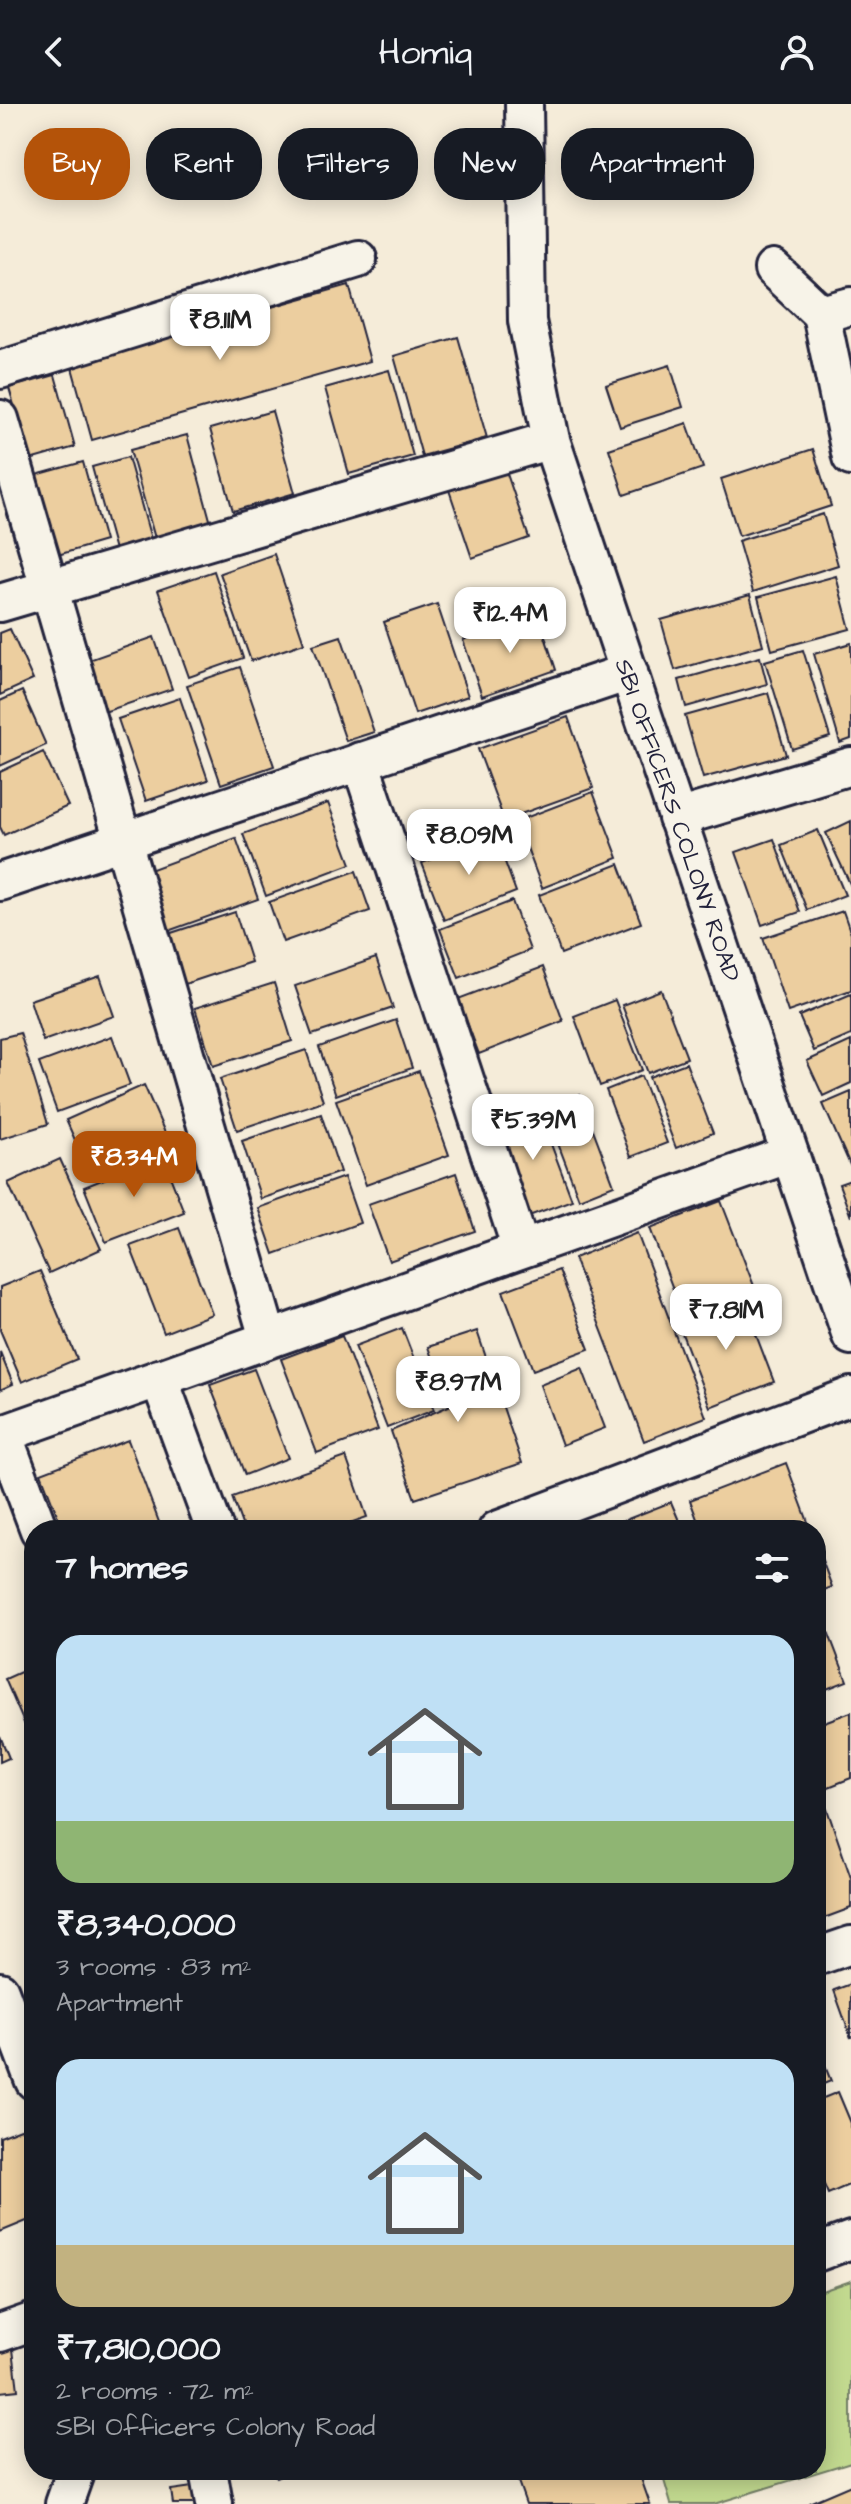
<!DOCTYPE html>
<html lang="en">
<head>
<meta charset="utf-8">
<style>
  :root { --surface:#171b24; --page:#20242c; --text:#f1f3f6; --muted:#9ea1a6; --accent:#b45309 }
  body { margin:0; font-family:"Architects Daughter",sans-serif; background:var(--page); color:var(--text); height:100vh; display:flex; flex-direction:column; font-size:30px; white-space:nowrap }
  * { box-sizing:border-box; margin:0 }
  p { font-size:26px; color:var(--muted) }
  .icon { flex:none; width:44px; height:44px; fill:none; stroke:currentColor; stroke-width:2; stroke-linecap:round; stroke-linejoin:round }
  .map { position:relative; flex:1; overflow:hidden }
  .sheet { position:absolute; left:24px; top:1416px; width:802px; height:960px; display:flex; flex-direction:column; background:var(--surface); border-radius:32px; box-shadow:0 4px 20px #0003 }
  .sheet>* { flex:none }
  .top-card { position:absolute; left:24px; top:24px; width:804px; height:72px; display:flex; gap:16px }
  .price { position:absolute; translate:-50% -68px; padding:0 18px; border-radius:16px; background:#fff; color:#222; font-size:26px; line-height:52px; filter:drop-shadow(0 2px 4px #0008) }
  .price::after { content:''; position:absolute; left:50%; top:48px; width:24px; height:18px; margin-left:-12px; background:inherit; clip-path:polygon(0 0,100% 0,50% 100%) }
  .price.active { background:var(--accent); color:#fff }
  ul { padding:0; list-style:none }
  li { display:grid; align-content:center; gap:16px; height:424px; padding:0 32px }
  li span { display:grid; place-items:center; height:248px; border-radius:24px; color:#555 }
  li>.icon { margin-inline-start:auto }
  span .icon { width:144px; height:144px; fill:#fffc; stroke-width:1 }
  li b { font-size:34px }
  h2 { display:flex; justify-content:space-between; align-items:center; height:96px; padding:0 32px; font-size:34px }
  .tag { padding:0 28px; border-radius:32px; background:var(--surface); box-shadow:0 4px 20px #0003; font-size:28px; line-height:72px }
  .tag.active { background:var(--accent); color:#fff }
  header { display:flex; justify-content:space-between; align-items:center; height:104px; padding:0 32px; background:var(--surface); font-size:36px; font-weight:600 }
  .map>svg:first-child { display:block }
  .green { fill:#c2d98f; stroke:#727e65; stroke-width:2 }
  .building { fill:#ecce9f; stroke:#22223b; stroke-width:2 }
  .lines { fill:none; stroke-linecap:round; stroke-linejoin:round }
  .minor-casing { stroke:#22223b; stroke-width:42 }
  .minor { stroke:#f7f3e8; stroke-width:36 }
  .labels { text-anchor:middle; stroke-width:6; stroke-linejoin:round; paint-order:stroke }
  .street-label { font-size:24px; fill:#22223b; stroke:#f7f3e8 }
</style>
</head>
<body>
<header><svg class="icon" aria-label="back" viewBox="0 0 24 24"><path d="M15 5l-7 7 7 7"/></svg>Homiq<svg class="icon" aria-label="person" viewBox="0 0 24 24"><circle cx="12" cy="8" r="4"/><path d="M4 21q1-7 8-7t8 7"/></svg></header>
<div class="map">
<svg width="851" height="2400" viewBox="0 0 851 2400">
  <rect width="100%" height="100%" fill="#f5ecd9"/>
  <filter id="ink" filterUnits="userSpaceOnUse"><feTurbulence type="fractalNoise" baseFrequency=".0125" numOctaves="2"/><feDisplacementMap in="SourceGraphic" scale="16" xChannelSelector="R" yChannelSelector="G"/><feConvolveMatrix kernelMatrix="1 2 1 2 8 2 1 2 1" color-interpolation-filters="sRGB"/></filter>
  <g filter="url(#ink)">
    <path class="green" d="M 851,2177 L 851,2358 L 714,2400 L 671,2400 L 661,2366 L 816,2366 L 816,2189 Z"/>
    <g class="building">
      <path d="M 349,181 L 370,257 L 92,336 L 71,260 Z"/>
      <path d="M 458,233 L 487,334 L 422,352 L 394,252 Z"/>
      <path d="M 670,261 L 683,303 L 620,323 L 606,281 Z"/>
      <path d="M 389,266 L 413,352 L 349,370 L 325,284 Z"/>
      <path d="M 55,271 L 75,343 L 30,356 L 9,284 Z"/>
      <path d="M 272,307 L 295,389 L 233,407 L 210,325 Z"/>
      <path d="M 687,319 L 703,364 L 624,391 L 609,345 Z"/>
      <path d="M 187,331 L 212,423 L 156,438 L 130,346 Z"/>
      <path d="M 813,345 L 831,402 L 739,432 L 721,375 Z"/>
      <path d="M 128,353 L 151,435 L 115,446 L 92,363 Z"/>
      <path d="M 83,358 L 105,437 L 51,453 L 29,373 Z"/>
      <path d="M 506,367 L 529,434 L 472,454 L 449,386 Z"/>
      <path d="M 823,410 L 838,461 L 753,488 L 738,437 Z"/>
      <path d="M 274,450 L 304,539 L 251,557 L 220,469 Z"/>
      <path d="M 214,467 L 243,554 L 189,573 L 158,486 Z"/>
      <path d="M 836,472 L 850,525 L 772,546 L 758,493 Z"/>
      <path d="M 750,491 L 763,541 L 675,566 L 661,516 Z"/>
      <path d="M 437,500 L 468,592 L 415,610 L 384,518 Z"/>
      <path d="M 538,511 L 556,566 L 482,592 L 463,536 Z"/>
      <path d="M 10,525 L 33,576 L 0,591 L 0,529 Z"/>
      <path d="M 341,532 L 374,628 L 346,637 L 313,541 Z"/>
      <path d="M 154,533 L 172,585 L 104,608 L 86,557 Z"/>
      <path d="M 851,539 L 851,635 L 840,639 L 814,550 Z"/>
      <path d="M 803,546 L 830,633 L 792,645 L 765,557 Z"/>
      <path d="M 760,553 L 767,580 L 686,603 L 679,576 Z"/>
      <path d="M 240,563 L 274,662 L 221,680 L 187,581 Z"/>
      <path d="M 22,587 L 46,641 L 0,662 L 0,597 Z"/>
      <path d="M 768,589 L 786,651 L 703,674 L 685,612 Z"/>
      <path d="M 180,594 L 208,676 L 146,697 L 118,615 Z"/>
      <path d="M 568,613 L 593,684 L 504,716 L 478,645 Z"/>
      <path d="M 43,648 L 68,702 L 4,731 L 0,723 L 0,668 Z"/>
      <path d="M 593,688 L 618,754 L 542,784 L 517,717 Z"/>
      <path d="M 328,699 L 351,760 L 266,792 L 243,730 Z"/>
      <path d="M 851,717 L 851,782 L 826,729 Z"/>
      <path d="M 818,726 L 845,791 L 807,806 L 781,741 Z"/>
      <path d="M 495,731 L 516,788 L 444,816 L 422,759 Z"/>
      <path d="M 236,734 L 258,795 L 168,827 L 147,767 Z"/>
      <path d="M 774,735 L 800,808 L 762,821 L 736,748 Z"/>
      <path d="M 619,760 L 641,819 L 561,850 L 539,791 Z"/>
      <path d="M 356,767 L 370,807 L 283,838 L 269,798 Z"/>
      <path d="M 512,797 L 530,846 L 459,874 L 440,825 Z"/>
      <path d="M 843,807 L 851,830 L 851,886 L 788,908 L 763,834 Z"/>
      <path d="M 235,808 L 251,858 L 173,884 L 156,834 Z"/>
      <path d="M 376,854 L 393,904 L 312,931 L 295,882 Z"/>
      <path d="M 543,863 L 563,917 L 479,950 L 458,895 Z"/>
      <path d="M 100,872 L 114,912 L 43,937 L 30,896 Z"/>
      <path d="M 274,879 L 292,937 L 213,962 L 195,904 Z"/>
      <path d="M 661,886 L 687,954 L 648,969 L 622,901 Z"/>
      <path d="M 851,890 L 851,931 L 814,947 L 799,912 Z"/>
      <path d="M 615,896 L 642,966 L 600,982 L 574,912 Z"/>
      <path d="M 396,916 L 412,964 L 336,991 L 319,943 Z"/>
      <path d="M 20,929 L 48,1020 L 0,1035 L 0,934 Z"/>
      <path d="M 112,932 L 130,981 L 57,1008 L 39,959 Z"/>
      <path d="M 851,937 L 851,979 L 823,992 L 807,957 Z"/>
      <path d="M 306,946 L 323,997 L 237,1026 L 220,975 Z"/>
      <path d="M 686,959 L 713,1029 L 676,1044 L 649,973 Z"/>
      <path d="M 419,967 L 449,1051 L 366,1081 L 336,996 Z"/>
      <path d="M 641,972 L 667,1039 L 631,1053 L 606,986 Z"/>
      <path d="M 144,981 L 166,1031 L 88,1065 L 66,1016 Z"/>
      <path d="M 851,988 L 851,1060 L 850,1061 L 823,1000 Z"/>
      <path d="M 580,991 L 614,1081 L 579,1095 L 545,1005 Z"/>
      <path d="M 537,1003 L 572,1096 L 529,1112 L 494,1019 Z"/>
      <path d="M 321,1010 L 340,1068 L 261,1095 L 242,1037 Z"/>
      <path d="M 162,1052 L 184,1108 L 106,1138 L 84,1083 Z"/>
      <path d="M 60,1055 L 101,1145 L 49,1169 L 8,1079 Z"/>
      <path d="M 456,1069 L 475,1127 L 389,1157 L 368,1100 Z"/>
      <path d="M 344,1073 L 360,1119 L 274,1150 L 258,1104 Z"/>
      <path d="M 851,1076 L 851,1113 L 839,1080 Z"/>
      <path d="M 721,1097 L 754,1182 L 682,1209 L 650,1124 Z"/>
      <path d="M 179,1124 L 212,1210 L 164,1229 L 130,1142 Z"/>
      <path d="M 637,1129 L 706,1313 L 644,1337 L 574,1154 Z"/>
      <path d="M 559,1166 L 589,1245 L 533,1266 L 503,1187 Z"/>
      <path d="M 40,1167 L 77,1255 L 22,1278 L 0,1226 L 0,1183 Z"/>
      <path d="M 742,1194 L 774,1278 L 710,1303 L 678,1219 Z"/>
      <path d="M 402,1224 L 434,1306 L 387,1324 L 355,1242 Z"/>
      <path d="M 477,1227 L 522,1359 L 415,1395 L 391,1327 L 449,1302 L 428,1243 Z"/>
      <path d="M 342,1232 L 378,1326 L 317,1349 L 281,1255 Z"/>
      <path d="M 0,1248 L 13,1280 L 0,1286 Z"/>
      <path d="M 582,1264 L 605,1324 L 562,1341 L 540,1281 Z"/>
      <path d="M 254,1265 L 288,1354 L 245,1371 L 210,1281 Z"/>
      <path d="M 128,1336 L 162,1426 L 63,1426 L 41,1369 Z"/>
      <path d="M 346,1353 L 367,1413 L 330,1426 L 244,1426 L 232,1393 Z"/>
      <path d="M 786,1359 L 811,1426 L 701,1426 L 690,1396 Z"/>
      <path d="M 671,1398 L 683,1426 L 600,1426 Z"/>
      <path d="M 816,1440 L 832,1483 L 816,1489 Z"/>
      <path d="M 824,1517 L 847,1577 L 816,1589 L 816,1520 Z"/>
      <path d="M 34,1562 L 34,1642 L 5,1575 Z"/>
      <path d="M 851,1608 L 851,1674 L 816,1688 L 816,1621 Z"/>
      <path d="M 0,1632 L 9,1654 L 0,1658 Z"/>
      <path d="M 827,1705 L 851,1774 L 851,1804 L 816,1817 L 816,1708 Z"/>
      <path d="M 851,1880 L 851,1934 L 834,1886 Z"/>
      <path d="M 34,1886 L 34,1949 L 9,1898 Z"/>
      <path d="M 816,1940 L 831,1977 L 816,1983 Z"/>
      <path d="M 838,1988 L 851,2019 L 851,2080 L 828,2090 L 816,2062 L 816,1997 Z"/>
      <path d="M 34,2020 L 34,2114 L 0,2128 L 0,2033 Z"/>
      <path d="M 13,2245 L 18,2286 L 0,2288 L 0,2247 Z"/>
      <path d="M 273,2366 L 291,2366 L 276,2373 Z"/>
      <path d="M 514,2366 L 638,2366 L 650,2400 L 526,2400 Z"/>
      <path d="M 207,2381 L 210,2400 L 173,2400 L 171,2386 Z"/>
      <path d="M 851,2381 L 851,2400 L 809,2400 L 809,2399 Z"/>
    </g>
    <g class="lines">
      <defs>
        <g id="minor">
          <path d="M 524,0 L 527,217 L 551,336 L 851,1232"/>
          <path d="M 773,165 L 821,210"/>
          <path d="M 851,202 L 821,210 L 851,353"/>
          <path d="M 0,266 L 358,155"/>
          <path d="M 0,315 L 268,1234"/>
          <path d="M 0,499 L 551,336"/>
          <path d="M 360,657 L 521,1145"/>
          <path d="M 677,714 L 851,662"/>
          <path d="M 0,778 L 629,568"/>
          <path d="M 159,1274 L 215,1426"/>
          <path d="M 3,1330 L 39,1426"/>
          <path d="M 0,1331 L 790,1050"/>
          <path d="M 497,1426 L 851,1292"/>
          <path d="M 816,1853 L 851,1841"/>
          <path d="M 0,1887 L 34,1977"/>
          <path d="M 816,2149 L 851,2136"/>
          <path d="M 0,2229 L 34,2217"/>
          <path d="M 208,2366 L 214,2400"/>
          <path d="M 64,2400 L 76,2366"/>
        </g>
      </defs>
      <use href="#minor" class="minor-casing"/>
      <use href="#minor" class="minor"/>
    </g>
  </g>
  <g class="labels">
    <g class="street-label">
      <text transform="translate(678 716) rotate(71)" y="8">SBI OFFICERS COLONY ROAD</text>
    </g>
  </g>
</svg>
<b class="price" style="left:220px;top:258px">₹8.11M</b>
<b class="price" style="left:510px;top:551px">₹12.4M</b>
<b class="price" style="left:469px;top:773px">₹8.09M</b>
<b class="price" style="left:533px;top:1058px">₹5.39M</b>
<b class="price active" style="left:134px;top:1095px">₹8.34M</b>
<b class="price" style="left:726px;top:1248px">₹7.81M</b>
<b class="price" style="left:458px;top:1320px">₹8.97M</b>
<div class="top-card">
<a class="tag active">Buy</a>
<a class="tag">Rent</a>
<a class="tag">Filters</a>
<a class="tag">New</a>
<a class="tag">Apartment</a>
</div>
<section class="sheet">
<h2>7 homes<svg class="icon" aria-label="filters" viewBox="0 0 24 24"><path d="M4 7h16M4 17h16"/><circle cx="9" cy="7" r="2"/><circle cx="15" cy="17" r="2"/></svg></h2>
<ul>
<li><span style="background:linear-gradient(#bfe0f5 75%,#8fb573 0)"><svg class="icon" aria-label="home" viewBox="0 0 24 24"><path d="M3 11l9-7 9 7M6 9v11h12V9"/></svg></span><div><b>₹8,340,000</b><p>3 rooms · 83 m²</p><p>Apartment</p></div></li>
<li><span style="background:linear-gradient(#bfe0f5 75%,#c2b280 0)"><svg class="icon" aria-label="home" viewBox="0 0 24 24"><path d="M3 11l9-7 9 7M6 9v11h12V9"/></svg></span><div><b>₹7,810,000</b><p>2 rooms · 72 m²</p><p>SBI Officers Colony Road</p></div></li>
</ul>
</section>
</div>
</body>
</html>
